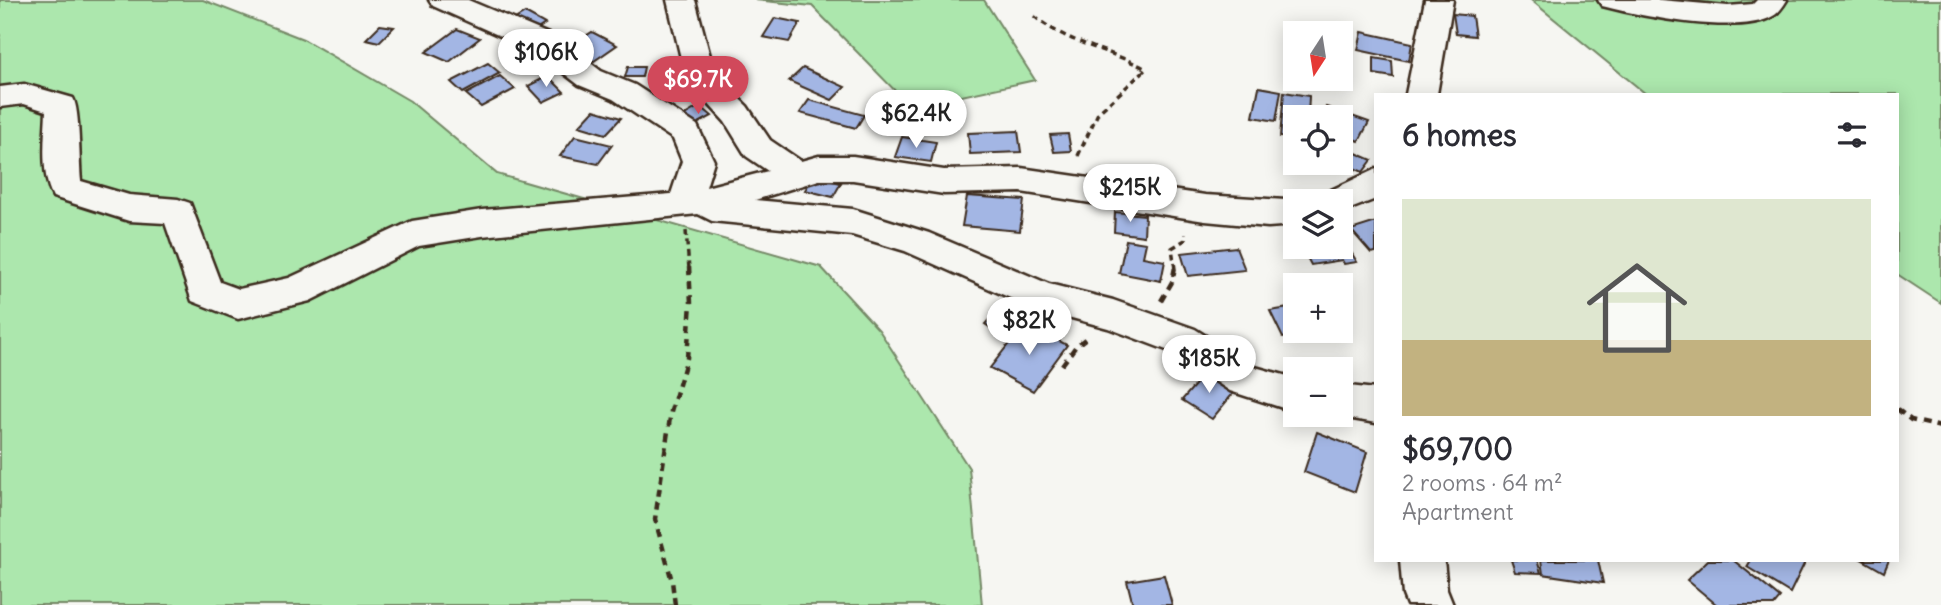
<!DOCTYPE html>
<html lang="en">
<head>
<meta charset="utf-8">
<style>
  :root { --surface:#fff; --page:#f7f7f7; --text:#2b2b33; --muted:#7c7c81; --line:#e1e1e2; --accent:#d1495b }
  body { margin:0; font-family:Delius,sans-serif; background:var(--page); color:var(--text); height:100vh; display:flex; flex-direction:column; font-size:26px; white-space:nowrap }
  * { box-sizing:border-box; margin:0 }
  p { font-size:23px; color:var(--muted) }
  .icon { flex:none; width:38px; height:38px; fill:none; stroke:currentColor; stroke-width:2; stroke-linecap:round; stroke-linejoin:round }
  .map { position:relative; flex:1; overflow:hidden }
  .sheet { position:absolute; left:1374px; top:93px; width:525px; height:469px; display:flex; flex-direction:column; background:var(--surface); border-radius:0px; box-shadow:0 4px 18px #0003 }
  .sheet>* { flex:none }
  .needle { width:46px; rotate:192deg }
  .tools { position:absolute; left:1283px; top:21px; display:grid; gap:14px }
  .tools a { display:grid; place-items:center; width:70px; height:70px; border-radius:0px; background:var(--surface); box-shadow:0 4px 18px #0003; font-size:35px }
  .price { position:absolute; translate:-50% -60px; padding:0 16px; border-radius:24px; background:#fff; color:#222; font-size:23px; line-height:46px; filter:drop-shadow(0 2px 4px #0008) }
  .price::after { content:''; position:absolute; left:50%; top:42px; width:21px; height:16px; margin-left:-10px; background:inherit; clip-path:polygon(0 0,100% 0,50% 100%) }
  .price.on { background:var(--accent); color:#fff }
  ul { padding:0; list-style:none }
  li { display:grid; align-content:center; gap:14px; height:371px; padding:0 28px }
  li+li { border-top:2px solid var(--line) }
  li span { display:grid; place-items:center; height:217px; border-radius:0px; color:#555 }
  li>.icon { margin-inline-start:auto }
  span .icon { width:126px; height:126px; fill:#fffc; stroke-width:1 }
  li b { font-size:30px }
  h2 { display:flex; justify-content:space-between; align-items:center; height:84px; padding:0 28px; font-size:30px }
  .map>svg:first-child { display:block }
  .green { fill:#ace7ad; stroke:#748866; stroke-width:2 }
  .building { fill:#a3b6e4; stroke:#3b2a1e; stroke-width:2 }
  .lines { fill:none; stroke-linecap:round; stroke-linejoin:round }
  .minor-casing { stroke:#3b2a1e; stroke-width:5 }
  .path-far1 { stroke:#3b2a1e; stroke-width:3.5; stroke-dasharray:6 4.5; stroke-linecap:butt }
  .path { stroke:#3b2a1e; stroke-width:4.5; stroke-dasharray:8 6; stroke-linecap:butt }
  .minor { fill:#f6f6f2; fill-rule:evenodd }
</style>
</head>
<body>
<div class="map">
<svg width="1941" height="605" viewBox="0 0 1941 605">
  <rect width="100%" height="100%" fill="#f6f6f2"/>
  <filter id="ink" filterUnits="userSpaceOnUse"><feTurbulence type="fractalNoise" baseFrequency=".0143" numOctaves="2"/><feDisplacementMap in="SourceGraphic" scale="14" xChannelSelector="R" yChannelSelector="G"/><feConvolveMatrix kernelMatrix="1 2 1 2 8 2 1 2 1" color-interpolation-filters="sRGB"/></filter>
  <g filter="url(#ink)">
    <g class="green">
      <path d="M 0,0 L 203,0 L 303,39 L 410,101 L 497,174 L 821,267 L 879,330 L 969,468 L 982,605 L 0,605 Z"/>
      <path d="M 755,0 L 984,0 L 1035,80 L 911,107 L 812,6 Z"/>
      <path d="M 1531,0 L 1941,0 L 1941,303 L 1897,274 L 1897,94 L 1646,94 Z"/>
    </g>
    <g class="building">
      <path d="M 525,13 L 545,24 L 533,32 L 512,21 Z"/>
      <path d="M 1453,14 L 1472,16 L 1475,36 L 1456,34 Z"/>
      <path d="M 775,18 L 800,23 L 789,42 L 763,37 Z"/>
      <path d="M 380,25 L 394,27 L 379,42 L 366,39 Z"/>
      <path d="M 457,29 L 480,38 L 449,62 L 426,52 Z"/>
      <path d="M 592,32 L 617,45 L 594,61 L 569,47 Z"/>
      <path d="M 1362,32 L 1412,43 L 1409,61 L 1358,50 Z"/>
      <path d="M 1374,58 L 1392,61 L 1393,77 L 1374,74 Z"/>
      <path d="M 488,63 L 500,73 L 463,93 L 451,82 Z"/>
      <path d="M 628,67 L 644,67 L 642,77 L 625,77 Z"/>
      <path d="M 803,68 L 845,87 L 832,100 L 789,81 Z"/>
      <path d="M 500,76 L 515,89 L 481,107 L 466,94 Z"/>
      <path d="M 548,76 L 564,92 L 543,102 L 528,86 Z"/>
      <path d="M 1259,87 L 1281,91 L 1276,121 L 1253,117 Z"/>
      <path d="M 1284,92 L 1309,96 L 1308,117 L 1295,117 L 1295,139 L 1280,137 Z"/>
      <path d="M 809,100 L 864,115 L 856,128 L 800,113 Z"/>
      <path d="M 700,106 L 712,116 L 695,125 L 683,116 Z"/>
      <path d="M 1326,107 L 1369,122 L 1359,141 L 1340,134 L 1340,117 L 1321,117 Z"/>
      <path d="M 594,110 L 621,118 L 606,134 L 579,126 Z"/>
      <path d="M 1018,131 L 1021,152 L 970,154 L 968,133 Z"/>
      <path d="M 1068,134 L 1071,151 L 1054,152 L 1050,135 Z"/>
      <path d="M 575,136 L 612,145 L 598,164 L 560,156 Z"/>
      <path d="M 902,137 L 936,142 L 931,162 L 895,157 Z"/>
      <path d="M 1349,150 L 1372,160 L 1363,172 L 1340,162 Z"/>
      <path d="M 813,177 L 841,183 L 833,197 L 805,190 Z"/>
      <path d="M 967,196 L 1024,200 L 1020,231 L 962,226 Z"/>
      <path d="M 1115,212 L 1145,215 L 1144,236 L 1114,232 Z"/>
      <path d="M 1376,222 L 1376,252 L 1371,253 L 1351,230 Z"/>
      <path d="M 1126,240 L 1146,243 L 1143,257 L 1165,261 L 1161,281 L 1119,273 Z"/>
      <path d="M 1340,242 L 1345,242 L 1357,262 L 1344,264 L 1342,260 L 1311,265 L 1302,248 L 1340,247 Z"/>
      <path d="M 1236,247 L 1245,270 L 1188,276 L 1181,253 Z"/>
      <path d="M 1295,307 L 1295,331 L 1326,331 L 1283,338 L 1270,311 Z"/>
      <path d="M 997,311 L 1017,323 L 1004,337 L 985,324 Z"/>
      <path d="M 1025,323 L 1067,345 L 1033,391 L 990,368 Z"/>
      <path d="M 1207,371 L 1236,390 L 1212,419 L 1182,400 Z"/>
      <path d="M 1317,432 L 1367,452 L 1355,492 L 1304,472 Z"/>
      <path d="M 1511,560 L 1537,560 L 1541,573 L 1515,572 Z"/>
      <path d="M 1541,560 L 1598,560 L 1603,583 L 1543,574 Z"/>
      <path d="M 1708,560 L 1733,560 L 1780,598 L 1774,605 L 1717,605 L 1687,580 Z"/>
      <path d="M 1751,560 L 1806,560 L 1790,593 L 1747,567 Z"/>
      <path d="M 1863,560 L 1889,560 L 1884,572 Z"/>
      <path d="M 1164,575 L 1172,605 L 1133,605 L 1127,581 Z"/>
    </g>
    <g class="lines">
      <defs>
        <g id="minor">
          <path d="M 429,0 L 468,0 L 558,38 L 601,71 L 635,85 L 697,125 L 714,161 L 706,187 L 768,171 L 746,156 L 725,122 L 686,79 L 667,0 L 695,0 L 715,75 L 747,106 L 770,140 L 801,161 L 819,156 L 853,156 L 944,170 L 1021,168 L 1205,195 L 1301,201 L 1295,201 L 1295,225 L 1268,227 L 1205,221 L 1021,192 L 944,194 L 853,180 L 819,180 L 755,200 L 853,209 L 929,233 L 1049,284 L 1113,300 L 1195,329 L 1255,367 L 1295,378 L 1295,412 L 1230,391 L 1169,351 L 1108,328 L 1028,306 L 905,251 L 852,235 L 712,221 L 698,214 L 482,236 L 419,246 L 310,301 L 238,319 L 192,301 L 165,223 L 129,221 L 53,197 C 40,173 45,137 46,111 L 24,104 L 0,107 L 0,87 L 24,84 L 73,98 C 80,109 79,162 81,181 L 129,195 L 178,199 L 190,203 L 220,282 L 239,289 L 289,278 L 412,221 L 482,210 L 671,194 L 682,161 L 673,139 L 613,99 L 579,85 L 536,52 L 433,6 Z"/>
          <path d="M 1425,0 L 1453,0 L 1437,94 L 1406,94 Z"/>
          <path d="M 1598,0 L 1660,0 L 1728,6 L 1753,4 L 1757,0 L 1787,0 C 1784,5 1779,13 1773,16 C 1739,36 1640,16 1602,6 Z"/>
          <path d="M 1376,169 L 1376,199 L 1340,213 L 1340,201 L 1322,201 L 1327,192 Z"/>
          <path d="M 1340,385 L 1376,389 L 1376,423 L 1329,415 L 1340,415 Z"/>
          <path d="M 1400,560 L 1444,560 L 1447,590 L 1453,605 L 1407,605 L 1403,595 Z"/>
        </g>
      </defs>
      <use href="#minor" class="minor-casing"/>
      <g class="path-far1">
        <path d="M 1034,16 C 1067,44 1109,49 1146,69 L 1098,113 L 1076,160"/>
        <path d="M 686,231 L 689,269"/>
        <path d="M 1175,269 L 1172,248 L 1185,240 L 1185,234"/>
      </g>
      <g class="path">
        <path d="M 1161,301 L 1172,282 L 1175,267"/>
        <path d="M 1062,365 L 1076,346 L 1085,339"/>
        <path d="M 1897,409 L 1911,420 L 1941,427"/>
        <path d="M 675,605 L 672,581 L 655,519 L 671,411 L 687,358 L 691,303 L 689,267"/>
      </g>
      <use href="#minor" class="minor"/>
    </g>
  </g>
</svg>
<div class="tools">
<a><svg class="needle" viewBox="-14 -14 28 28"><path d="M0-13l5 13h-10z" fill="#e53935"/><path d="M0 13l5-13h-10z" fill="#7c7c81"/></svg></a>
<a><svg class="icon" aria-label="locate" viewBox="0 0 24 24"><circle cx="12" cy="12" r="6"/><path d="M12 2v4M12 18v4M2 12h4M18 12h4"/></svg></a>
<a><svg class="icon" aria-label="layers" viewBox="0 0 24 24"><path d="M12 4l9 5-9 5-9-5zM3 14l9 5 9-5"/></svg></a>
<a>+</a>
<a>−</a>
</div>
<b class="price" style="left:546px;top:89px">$106K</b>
<b class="price on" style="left:698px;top:116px">$69.7K</b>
<b class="price" style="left:916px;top:150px">$62.4K</b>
<b class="price" style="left:1130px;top:224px">$215K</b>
<b class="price" style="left:1029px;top:357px">$82K</b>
<b class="price" style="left:1209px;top:395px">$185K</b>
<section class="sheet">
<h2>6 homes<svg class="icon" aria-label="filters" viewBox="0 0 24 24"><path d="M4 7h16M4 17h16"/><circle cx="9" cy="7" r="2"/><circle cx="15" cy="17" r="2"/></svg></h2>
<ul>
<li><span style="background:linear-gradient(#dfe7d0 65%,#c2b280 0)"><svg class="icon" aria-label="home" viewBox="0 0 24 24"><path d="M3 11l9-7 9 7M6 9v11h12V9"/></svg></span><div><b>$69,700</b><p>2 rooms · 64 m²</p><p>Apartment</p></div></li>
</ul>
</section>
</div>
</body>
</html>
